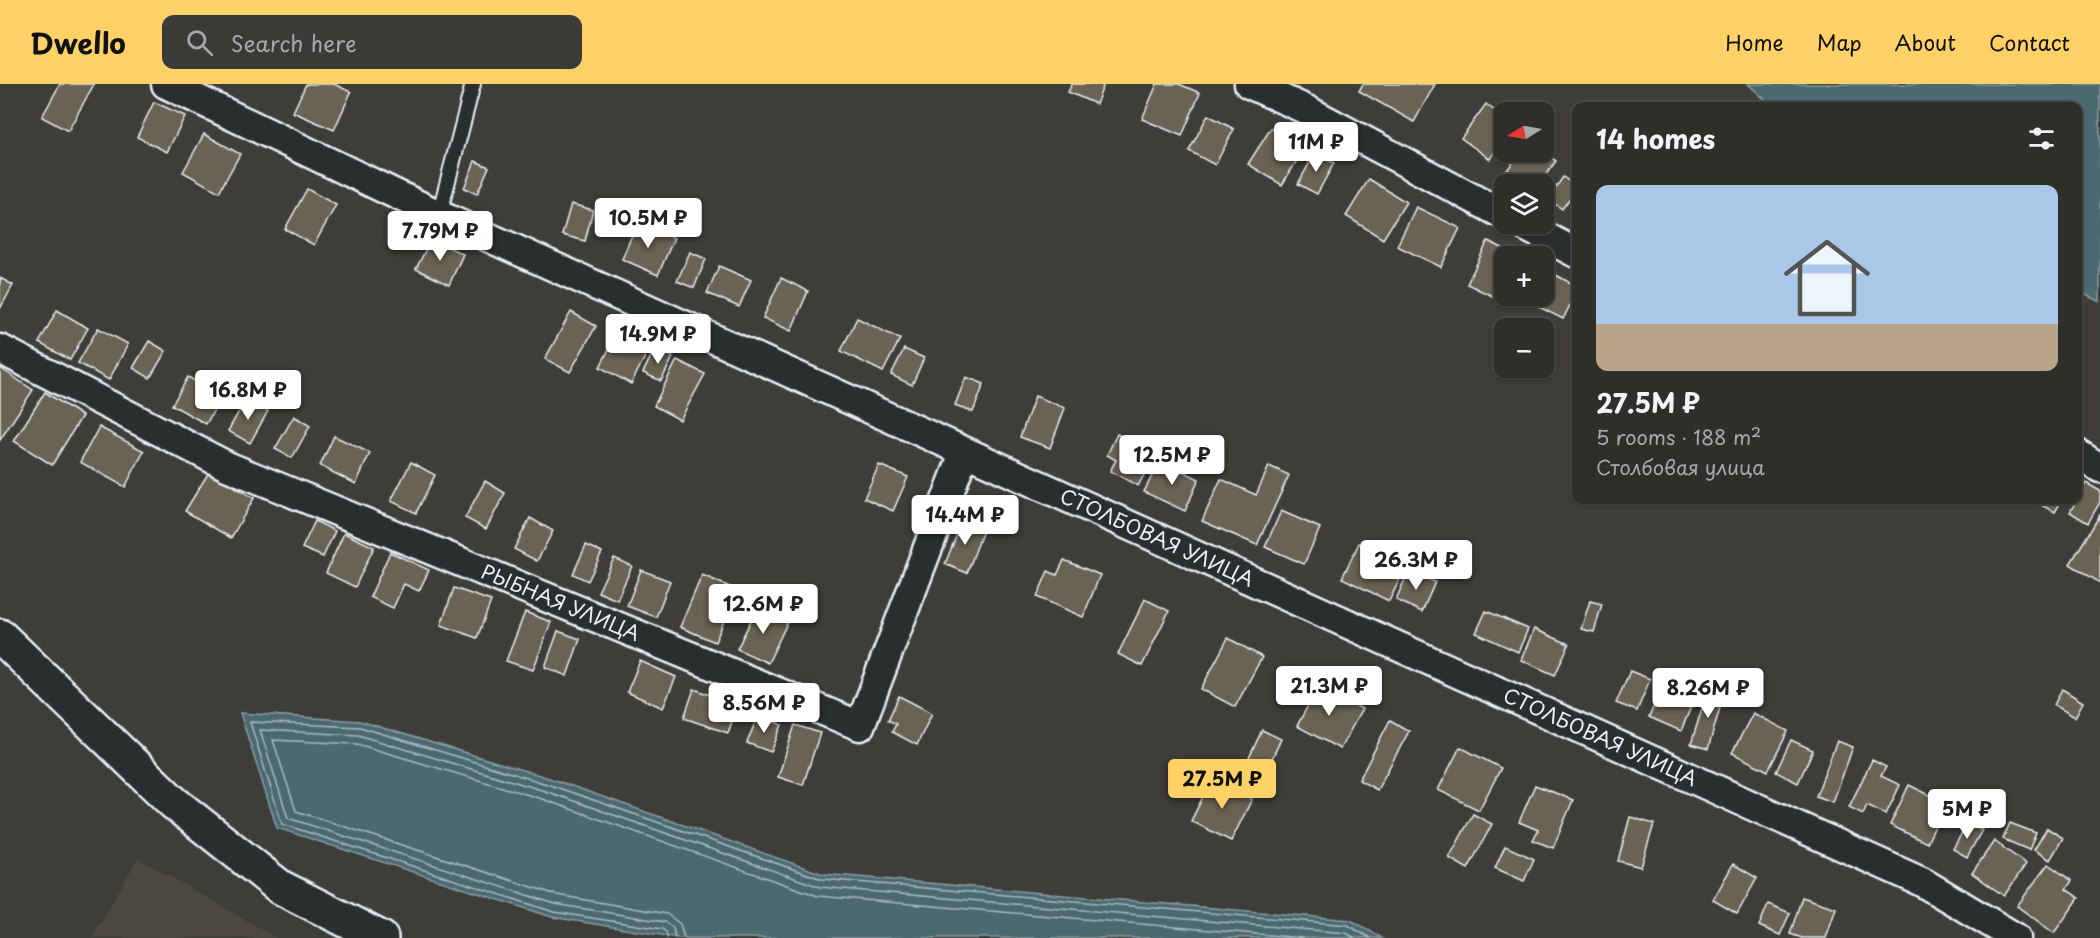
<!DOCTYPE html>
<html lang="en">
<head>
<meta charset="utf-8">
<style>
  :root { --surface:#2e2e2b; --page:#3a3a37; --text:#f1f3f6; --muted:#a7a8a9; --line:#494a47; --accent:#ffd166 }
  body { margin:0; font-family:"Playpen Sans",sans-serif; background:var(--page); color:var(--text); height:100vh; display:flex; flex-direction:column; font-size:22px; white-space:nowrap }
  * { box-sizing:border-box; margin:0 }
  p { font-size:20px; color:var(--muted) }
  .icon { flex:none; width:33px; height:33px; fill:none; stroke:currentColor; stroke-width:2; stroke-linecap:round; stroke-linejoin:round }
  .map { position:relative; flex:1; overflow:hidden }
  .side { position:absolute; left:1572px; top:18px; width:510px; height:402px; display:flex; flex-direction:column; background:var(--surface); border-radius:12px; box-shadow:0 2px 4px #0004,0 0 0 2px var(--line) }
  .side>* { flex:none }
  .needle { width:39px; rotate:259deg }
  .controls { position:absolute; left:1494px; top:18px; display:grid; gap:12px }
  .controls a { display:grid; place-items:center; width:60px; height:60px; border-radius:12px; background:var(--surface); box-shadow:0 2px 4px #0004,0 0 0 2px var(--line); font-size:30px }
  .price { position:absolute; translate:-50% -51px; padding:0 14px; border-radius:6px; background:#fff; color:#222; font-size:20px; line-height:39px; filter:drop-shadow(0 2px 3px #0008) }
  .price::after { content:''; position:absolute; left:50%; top:36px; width:18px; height:14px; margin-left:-9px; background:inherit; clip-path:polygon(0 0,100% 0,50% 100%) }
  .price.current { background:var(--accent); color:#111 }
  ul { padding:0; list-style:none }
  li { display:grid; align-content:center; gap:12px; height:318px; padding:0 24px }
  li+li { border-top:2px solid var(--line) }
  li span { display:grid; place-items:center; height:186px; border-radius:12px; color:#555 }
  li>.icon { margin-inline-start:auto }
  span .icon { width:108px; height:108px; fill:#fffc; stroke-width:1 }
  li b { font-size:26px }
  h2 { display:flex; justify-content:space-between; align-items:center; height:72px; padding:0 24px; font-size:26px }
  header { display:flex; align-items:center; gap:36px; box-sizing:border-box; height:84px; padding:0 30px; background:var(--accent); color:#111 }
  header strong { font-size:28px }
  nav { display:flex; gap:33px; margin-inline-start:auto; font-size:21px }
  .search { width:420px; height:54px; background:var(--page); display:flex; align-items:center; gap:15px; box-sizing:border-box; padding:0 21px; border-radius:12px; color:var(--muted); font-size:22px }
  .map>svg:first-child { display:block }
  .built { fill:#4c4841 }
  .water { fill:#4c6970; stroke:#8a9fa6; stroke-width:1.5 }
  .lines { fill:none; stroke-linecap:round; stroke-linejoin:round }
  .shore { stroke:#aabbc2; stroke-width:1.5 }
  .building { fill:#6b6253; stroke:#e8f1f8; stroke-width:1.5 }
  .lane-casing { stroke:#e8f1f8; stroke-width:18 }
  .street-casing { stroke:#e8f1f8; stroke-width:33 }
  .secondary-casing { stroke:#e8f1f8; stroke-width:38 }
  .lane { stroke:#2a2d2e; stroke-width:14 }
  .street { stroke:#2a2d2e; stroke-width:28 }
  .secondary { stroke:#2a2d2e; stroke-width:33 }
  .labels { text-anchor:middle; stroke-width:4.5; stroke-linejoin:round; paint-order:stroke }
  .street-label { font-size:20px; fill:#e8f1f8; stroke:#2a2d2e }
</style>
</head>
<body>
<header>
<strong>Dwello</strong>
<div class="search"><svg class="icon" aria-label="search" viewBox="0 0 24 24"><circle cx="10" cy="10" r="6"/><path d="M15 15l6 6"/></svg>Search here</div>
<nav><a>Home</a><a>Map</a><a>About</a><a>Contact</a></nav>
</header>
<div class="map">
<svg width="2100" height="854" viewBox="0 0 2100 854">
  <rect width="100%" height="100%" fill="#3e3d39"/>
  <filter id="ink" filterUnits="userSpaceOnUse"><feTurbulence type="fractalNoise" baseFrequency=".0167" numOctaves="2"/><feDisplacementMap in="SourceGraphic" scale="12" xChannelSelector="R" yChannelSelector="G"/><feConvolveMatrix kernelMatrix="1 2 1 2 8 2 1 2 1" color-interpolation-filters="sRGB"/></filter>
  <g filter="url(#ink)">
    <path class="built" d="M 138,774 L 277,854 L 91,854 Z"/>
    <g class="water">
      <path d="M 1748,0 L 2100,0 L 2100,218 L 2078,207 L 2078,22 L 1772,22 Z"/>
      <path d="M 240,629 L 360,637 L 549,694 L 823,790 L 1351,836 L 1382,854 L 679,854 L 552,833 L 277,744 Z"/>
    </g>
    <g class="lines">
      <g class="shore">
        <path d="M 667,854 L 666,848 L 662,845 L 554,828 L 282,740 L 250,638 L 360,643 L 547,700 L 822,795 L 1348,841 L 1370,854"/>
        <path d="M 675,854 L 673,844 L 665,838 L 555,820 L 288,734 L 260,646 L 358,651 L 545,707 L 820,803 L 1346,849 L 1355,854"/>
        <path d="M 684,854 L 680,840 L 667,830 L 557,811 L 296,727 L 273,656 L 357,660 L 542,715 L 818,812 L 1302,854"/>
      </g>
    </g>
    <g class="building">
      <path d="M 60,0 L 94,0 L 68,47 L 42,33 Z"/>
      <path d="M 306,0 L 334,0 L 351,8 L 334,46 L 293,28 Z"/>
      <path d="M 1072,0 L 1104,0 L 1096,20 L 1068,8 Z"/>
      <path d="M 1157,0 L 1179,0 L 1200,9 L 1182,52 L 1142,35 Z"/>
      <path d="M 1363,0 L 1435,0 L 1414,38 L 1359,7 Z"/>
      <path d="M 154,18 L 185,32 L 167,68 L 137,53 Z"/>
      <path d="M 1486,20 L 1504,34 L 1504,55 L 1490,75 L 1461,54 Z"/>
      <path d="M 1208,31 L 1234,45 L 1215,81 L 1189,67 Z"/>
      <path d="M 1271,44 L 1304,65 L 1282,101 L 1248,80 Z"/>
      <path d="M 204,50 L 240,70 L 219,108 L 183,88 Z"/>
      <path d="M 1521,68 L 1543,68 L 1556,77 L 1539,100 L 1527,100 L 1507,86 Z"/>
      <path d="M 1315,69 L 1334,79 L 1317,110 L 1298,100 Z"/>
      <path d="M 475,77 L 489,83 L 477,110 L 464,104 Z"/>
      <path d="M 1563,93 L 1576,102 L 1576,106 L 1562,125 L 1548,115 Z"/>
      <path d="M 1369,95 L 1406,118 L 1383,155 L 1346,132 Z"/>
      <path d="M 307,105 L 336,121 L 314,161 L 285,145 Z"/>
      <path d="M 571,120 L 593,126 L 585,157 L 562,151 Z"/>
      <path d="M 1416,123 L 1460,144 L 1441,183 L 1397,162 Z"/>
      <path d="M 637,139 L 674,154 L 658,191 L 622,175 Z"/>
      <path d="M 431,155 L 463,170 L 449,201 L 416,185 Z"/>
      <path d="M 1488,157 L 1513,169 L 1511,172 L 1504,172 L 1504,186 L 1492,212 L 1467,200 Z"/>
      <path d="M 690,168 L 706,175 L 694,204 L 677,197 Z"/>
      <path d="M 719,182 L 751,196 L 739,223 L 707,209 Z"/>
      <path d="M 1556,191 L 1576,202 L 1576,209 L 1563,235 L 1539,223 Z"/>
      <path d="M 0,194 L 13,201 L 0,225 Z"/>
      <path d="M 781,194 L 808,207 L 791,247 L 763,234 Z"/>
      <path d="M 57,226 L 88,244 L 70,276 L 39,259 Z"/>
      <path d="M 571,228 L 596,242 L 570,288 L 545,275 Z"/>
      <path d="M 857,234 L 900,255 L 883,288 L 841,267 Z"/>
      <path d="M 98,244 L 128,260 L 109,296 L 78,279 Z"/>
      <path d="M 619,245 L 651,261 L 631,300 L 600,283 Z"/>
      <path d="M 149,257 L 166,267 L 150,294 L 133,284 Z"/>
      <path d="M 655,264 L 673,273 L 661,297 L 643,289 Z"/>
      <path d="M 904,265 L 924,274 L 912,301 L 891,291 Z"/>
      <path d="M 677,276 L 705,290 L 680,336 L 654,322 Z"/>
      <path d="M 0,284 L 33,306 L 0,356 Z"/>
      <path d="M 188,293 L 222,312 L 206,340 L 172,321 Z"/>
      <path d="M 966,293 L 984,300 L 973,328 L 955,321 Z"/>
      <path d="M 45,308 L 82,332 L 52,381 L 14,357 Z"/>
      <path d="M 1035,312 L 1065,324 L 1050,364 L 1020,353 Z"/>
      <path d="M 246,315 L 268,327 L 250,359 L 228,347 Z"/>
      <path d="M 294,332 L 310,342 L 292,374 L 275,365 Z"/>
      <path d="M 99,343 L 144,367 L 125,403 L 80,378 Z"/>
      <path d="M 1117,350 L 1155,370 L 1138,402 L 1110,387 L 1116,376 L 1107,371 Z"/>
      <path d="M 334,352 L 370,369 L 356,400 L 320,382 Z"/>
      <path d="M 1160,376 L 1199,395 L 1185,427 L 1144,408 Z"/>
      <path d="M 411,378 L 435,391 L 416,429 L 391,417 Z"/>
      <path d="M 879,381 L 908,393 L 893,427 L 864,414 Z"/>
      <path d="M 1269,382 L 1289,391 L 1257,461 L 1202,437 L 1221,395 L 1256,411 Z"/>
      <path d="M 209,388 L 254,414 L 231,454 L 185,427 Z"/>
      <path d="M 485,397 L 505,409 L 486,445 L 465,434 Z"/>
      <path d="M 2086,399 L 2100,407 L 2100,418 L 2088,439 L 2070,428 Z"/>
      <path d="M 2031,416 L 2062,416 L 2055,428 Z"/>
      <path d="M 1281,427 L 1320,444 L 1304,480 L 1265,463 Z"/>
      <path d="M 2100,431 L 2100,499 L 2070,480 Z"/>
      <path d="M 530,434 L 553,447 L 537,477 L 514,465 Z"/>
      <path d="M 963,435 L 984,444 L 967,489 L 945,480 Z"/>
      <path d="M 315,437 L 335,447 L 323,473 L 302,464 Z"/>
      <path d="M 344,449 L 374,463 L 355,503 L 326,489 Z"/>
      <path d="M 1359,459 L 1406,483 L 1389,517 L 1342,494 Z"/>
      <path d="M 586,461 L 602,468 L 588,497 L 573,490 Z"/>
      <path d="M 390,468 L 429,486 L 419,507 L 404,500 L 393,524 L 370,513 Z"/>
      <path d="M 614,474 L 632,482 L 617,516 L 598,508 Z"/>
      <path d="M 1064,476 L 1100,491 L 1083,533 L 1037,513 L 1048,487 L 1057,491 Z"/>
      <path d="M 641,486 L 670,497 L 656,533 L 627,522 Z"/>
      <path d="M 1409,486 L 1435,498 L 1422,528 L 1396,516 Z"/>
      <path d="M 702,491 L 737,506 L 715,558 L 680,543 Z"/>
      <path d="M 454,504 L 491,517 L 477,554 L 441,541 Z"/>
      <path d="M 1145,515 L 1169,527 L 1142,582 L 1118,570 Z"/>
      <path d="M 1590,517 L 1602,520 L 1594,548 L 1581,545 Z"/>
      <path d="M 758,522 L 788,537 L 768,579 L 737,565 Z"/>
      <path d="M 1486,527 L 1528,545 L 1518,568 L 1476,549 Z"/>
      <path d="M 525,528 L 551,538 L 533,586 L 506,577 Z"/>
      <path d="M 1534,545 L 1569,560 L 1555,591 L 1521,576 Z"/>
      <path d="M 558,547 L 580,555 L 567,592 L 545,583 Z"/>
      <path d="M 1228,554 L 1262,573 L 1235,623 L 1201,605 Z"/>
      <path d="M 640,577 L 676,593 L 663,624 L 627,608 Z"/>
      <path d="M 1630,587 L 1650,595 L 1637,627 L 1616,619 Z"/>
      <path d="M 1669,588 L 1700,601 L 1681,647 L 1649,633 Z"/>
      <path d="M 1319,601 L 1362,625 L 1340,665 L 1297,642 Z"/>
      <path d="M 694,605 L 738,621 L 728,649 L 684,634 Z"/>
      <path d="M 1708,605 L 1724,610 L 1708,665 L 1691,660 Z"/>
      <path d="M 2062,605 L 2083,618 L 2075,633 L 2054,621 Z"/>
      <path d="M 899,612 L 932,629 L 917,661 L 892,648 L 896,640 L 888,636 Z"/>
      <path d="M 1753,629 L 1788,647 L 1768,687 L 1732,669 Z"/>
      <path d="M 758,631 L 782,641 L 771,668 L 747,659 Z"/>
      <path d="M 1390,636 L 1409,647 L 1377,706 L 1359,696 Z"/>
      <path d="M 795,641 L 820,649 L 803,701 L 778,693 Z"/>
      <path d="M 1262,646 L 1281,655 L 1262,696 L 1243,687 Z"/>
      <path d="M 1791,656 L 1813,666 L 1798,699 L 1776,688 Z"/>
      <path d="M 1837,657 L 1853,663 L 1833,718 L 1816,712 Z"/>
      <path d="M 1460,663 L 1501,684 L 1479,726 L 1438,706 Z"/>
      <path d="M 1872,676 L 1886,683 L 1881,692 L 1900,701 L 1886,730 L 1867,721 L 1863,730 L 1849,723 Z"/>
      <path d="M 1212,695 L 1252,715 L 1231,757 L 1191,737 Z"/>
      <path d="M 1535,701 L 1573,716 L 1553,764 L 1533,756 L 1538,746 L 1519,738 Z"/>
      <path d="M 1909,701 L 1946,719 L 1927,759 L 1890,741 Z"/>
      <path d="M 1473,730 L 1492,740 L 1468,785 L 1449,774 Z"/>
      <path d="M 1630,733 L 1654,740 L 1641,783 L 1618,777 Z"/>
      <path d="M 1968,738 L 1982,746 L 1967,773 L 1953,765 Z"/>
      <path d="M 2010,739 L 2036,749 L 2029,766 L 2003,755 Z"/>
      <path d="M 2047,744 L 2063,754 L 2050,776 L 2034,766 Z"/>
      <path d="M 1994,757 L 2026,780 L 2004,812 L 1972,789 Z"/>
      <path d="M 1505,762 L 1534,775 L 1524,797 L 1495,784 Z"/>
      <path d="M 1733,780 L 1757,794 L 1737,830 L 1713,816 Z"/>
      <path d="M 2048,780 L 2072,797 L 2066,805 L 2079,814 L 2054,849 L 2017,822 Z"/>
      <path d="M 1802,813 L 1836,824 L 1826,854 L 1802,854 L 1790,850 Z"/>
      <path d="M 1768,820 L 1790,829 L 1780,851 L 1759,842 Z"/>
    </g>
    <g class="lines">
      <defs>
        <path id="lane" d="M 439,131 L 473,0"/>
        <g id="street">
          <path id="s1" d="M 166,0 L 439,131 L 1922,798 L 2016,854"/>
          <path d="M 1249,0 L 1307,26 L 1504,131"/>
          <path d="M 1521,140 L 1576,169"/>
          <path id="s2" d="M 0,265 L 227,382 L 860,642 L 964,369"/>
          <path d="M 2078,370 L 2100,384"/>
        </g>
        <path id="secondary" d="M 0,552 L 174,719 L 280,803 L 381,854"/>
      </defs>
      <use href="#lane" class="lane-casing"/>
      <use href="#street" class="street-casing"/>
      <use href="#secondary" class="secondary-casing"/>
      <use href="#lane" class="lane"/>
      <use href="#street" class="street"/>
      <use href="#secondary" class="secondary"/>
    </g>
  </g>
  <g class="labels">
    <g class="street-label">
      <text dy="7" stroke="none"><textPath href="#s1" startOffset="1090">СТОЛБОВАЯ УЛИЦА</textPath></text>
      <text dy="7" stroke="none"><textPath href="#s2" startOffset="616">РЫБНАЯ УЛИЦА</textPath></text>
      <text dy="7" stroke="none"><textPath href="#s1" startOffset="1576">СТОЛБОВАЯ УЛИЦА</textPath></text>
    </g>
  </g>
</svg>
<div class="controls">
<a><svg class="needle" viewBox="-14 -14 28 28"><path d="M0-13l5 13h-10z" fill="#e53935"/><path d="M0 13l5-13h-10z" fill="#a7a8a9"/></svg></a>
<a><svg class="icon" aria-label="layers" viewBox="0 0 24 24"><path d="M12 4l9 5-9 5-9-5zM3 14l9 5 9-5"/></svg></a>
<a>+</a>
<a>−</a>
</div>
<b class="price" style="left:1316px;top:89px">11M ₽</b>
<b class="price" style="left:648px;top:165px">10.5M ₽</b>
<b class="price" style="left:440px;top:178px">7.79M ₽</b>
<b class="price" style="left:658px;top:281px">14.9M ₽</b>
<b class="price" style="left:248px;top:337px">16.8M ₽</b>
<b class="price" style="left:1172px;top:402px">12.5M ₽</b>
<b class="price" style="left:965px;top:462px">14.4M ₽</b>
<b class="price" style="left:1416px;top:507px">26.3M ₽</b>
<b class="price" style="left:763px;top:551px">12.6M ₽</b>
<b class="price" style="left:1329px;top:633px">21.3M ₽</b>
<b class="price" style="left:1708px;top:635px">8.26M ₽</b>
<b class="price" style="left:764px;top:650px">8.56M ₽</b>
<b class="price current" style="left:1222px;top:726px">27.5M ₽</b>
<b class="price" style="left:1967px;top:756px">5M ₽</b>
<section class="side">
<h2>14 homes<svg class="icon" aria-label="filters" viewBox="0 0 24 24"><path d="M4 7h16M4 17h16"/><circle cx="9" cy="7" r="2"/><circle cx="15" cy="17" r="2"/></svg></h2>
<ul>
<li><span style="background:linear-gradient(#a9c7e8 75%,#b9a48a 0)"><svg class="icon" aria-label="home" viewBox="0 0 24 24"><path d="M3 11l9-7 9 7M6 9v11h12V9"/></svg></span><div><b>27.5M ₽</b><p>5 rooms · 188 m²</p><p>Столбовая улица</p></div></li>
</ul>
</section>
</div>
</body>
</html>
